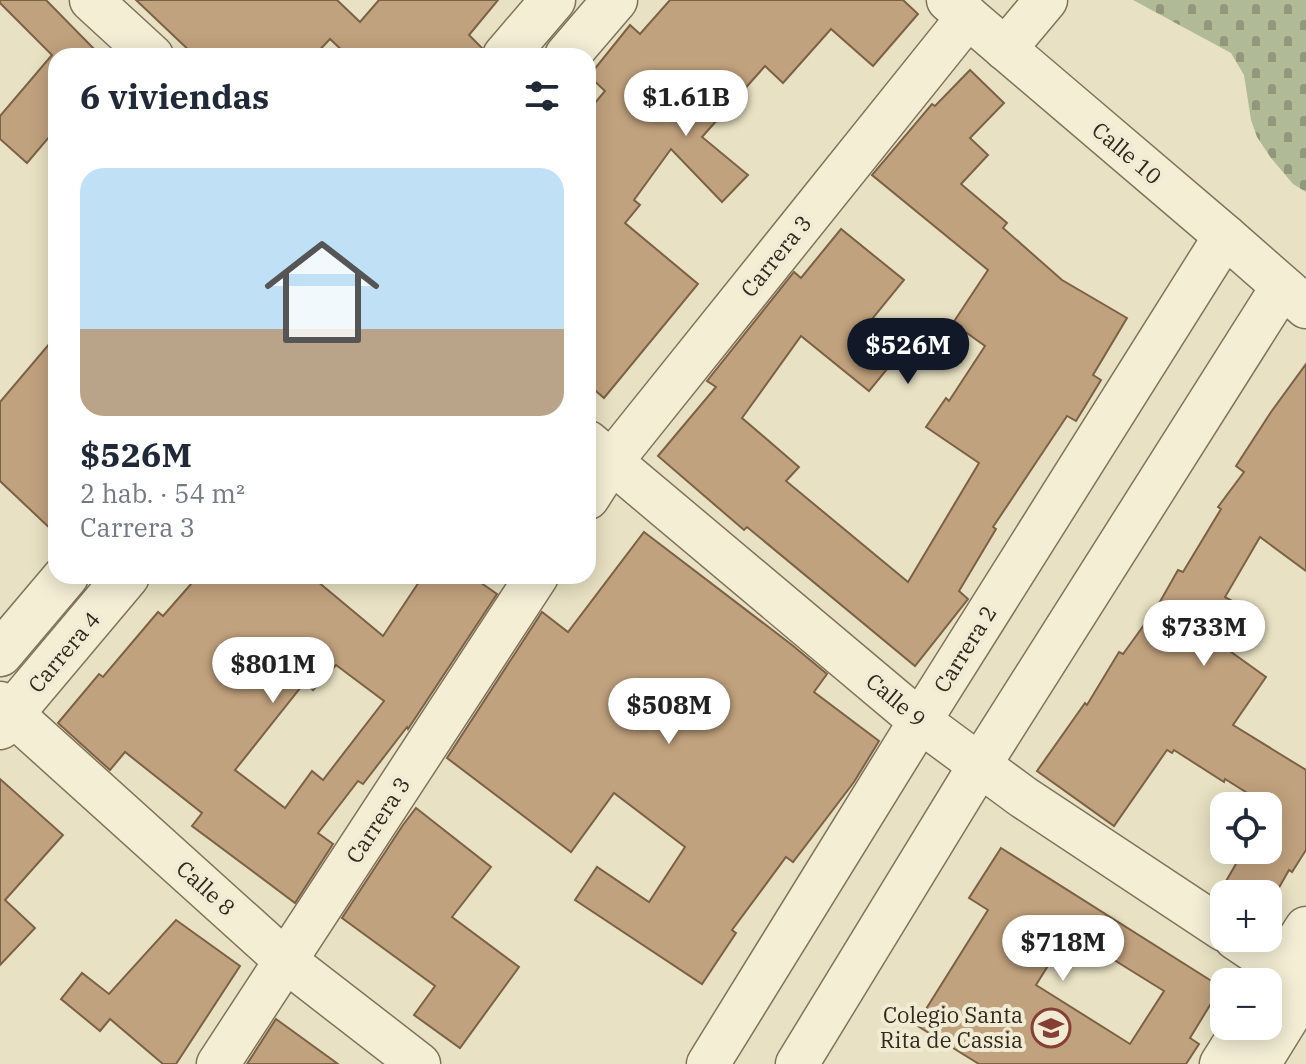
<!DOCTYPE html>
<html lang="es">
<head>
<meta charset="utf-8">
<style>
  :root { --surface:#fff; --page:#f2f2f3; --text:#1f2937; --muted:#747a83; --line:#e0e1e3; --accent:#111827 }
  body { margin:0; font-family:"IBM Plex Serif",serif; background:var(--page); color:var(--text); height:100vh; display:flex; flex-direction:column; font-size:30px; white-space:nowrap }
  * { box-sizing:border-box; margin:0 }
  p { font-size:26px; color:var(--muted) }
  .icon { flex:none; width:44px; height:44px; fill:none; stroke:currentColor; stroke-width:2; stroke-linecap:round; stroke-linejoin:round }
  .map { position:relative; flex:1; overflow:hidden }
  .details { position:absolute; left:48px; top:48px; width:548px; height:536px; display:flex; flex-direction:column; background:var(--surface); border-radius:24px; box-shadow:0 4px 20px #0003 }
  .details>* { flex:none }
  .buttons { position:absolute; left:1210px; top:792px; display:grid; gap:16px }
  .buttons a { display:grid; place-items:center; width:72px; height:72px; border-radius:16px; background:var(--surface); box-shadow:0 4px 20px #0003; font-size:40px }
  .price { position:absolute; translate:-50% -68px; padding:0 18px; border-radius:28px; background:#fff; color:#222; font-size:26px; line-height:52px; filter:drop-shadow(0 2px 4px #0008) }
  .price::after { content:''; position:absolute; left:50%; top:48px; width:24px; height:18px; margin-left:-12px; background:inherit; clip-path:polygon(0 0,100% 0,50% 100%) }
  .price.active { background:var(--accent); color:#fff }
  ul { padding:0; list-style:none }
  li { display:grid; align-content:center; gap:16px; height:424px; padding:0 32px }
  li+li { border-top:2px solid var(--line) }
  li span { display:grid; place-items:center; height:248px; border-radius:24px; color:#555 }
  li>.icon { margin-inline-start:auto }
  span .icon { width:144px; height:144px; fill:#fffc; stroke-width:1 }
  li b { font-size:34px }
  h2 { display:flex; justify-content:space-between; align-items:center; height:96px; padding:0 32px; font-size:34px }
  .map>svg:first-child { display:block }
  .cemetery { fill:url(#cemetery-stones) }
  .building { fill:#c1a27e; stroke:#7c6245; stroke-width:2; fill-rule:evenodd }
  .lines { fill:none; stroke-linecap:round; stroke-linejoin:round }
  .minor-casing { stroke:#80735c; stroke-width:45 }
  .tertiary-casing { stroke:#80735c; stroke-width:47 }
  .minor { stroke:#f4eed5; stroke-width:42 }
  .tertiary { stroke:#f4eed5; stroke-width:44 }
  .labels { text-anchor:middle; stroke-width:8; stroke-linejoin:round; paint-order:stroke }
  .street-label { font-size:22px; fill:#312a1e; stroke:#f0ebd2 }
  .poi-label { font-size:22px; fill:#312a1e; stroke:#f0ebd2; text-anchor:end }
</style>
</head>
<body>
<div class="map">
<svg width="1306" height="1064" viewBox="0 0 1306 1064">
  <defs>
    <pattern id="cemetery-stones" width="16" height="16" patternUnits="userSpaceOnUse" patternTransform="scale(2)"><rect width="16" height="16" fill="#b1ba97"/><path d="M2 7V4a2 2 0 0 1 4 0v3zM10 15v-3a2 2 0 0 1 4 0v3z" fill="#91977b"/></pattern>
  </defs>
  <rect width="100%" height="100%" fill="#e8e1c3"/>
  <path class="cemetery" d="M 1133,0 L 1306,0 L 1306,192 L 1293,184 L 1271,158 L 1257,137 L 1251,120 L 1244,75 L 1231,53 Z"/>
  <g class="building">
    <path d="M 0,0 L 46,0 L 101,56 L 56,56 L 56,129 L 27,163 L 0,139 L 0,116 L 52,55 L 0,3 Z"/>
    <path d="M 136,0 L 337,0 L 360,22 L 379,0 L 498,0 L 469,35 L 482,48 L 481,56 L 348,56 L 330,39 L 314,56 L 195,56 Z"/>
    <path d="M 670,0 L 903,0 L 918,14 L 873,66 L 831,29 L 783,83 L 765,66 L 702,137 L 748,175 L 722,202 L 671,149 L 634,200 L 640,205 L 625,223 L 698,284 L 604,398 L 588,384 L 588,111 L 605,91 L 589,76 L 630,25 L 640,34 Z"/>
    <path d="M 970,70 L 1004,103 L 970,138 L 988,155 L 961,184 L 1007,223 L 1003,228 L 1062,280 L 1127,318 L 1093,375 L 1101,380 L 1076,421 L 1067,416 L 993,527 L 996,529 L 959,591 L 968,599 L 915,666 L 747,527 L 744,530 L 658,456 L 716,387 L 707,381 L 794,272 L 801,278 L 841,229 L 904,280 L 854,341 L 888,368 L 869,391 L 801,336 L 742,418 L 799,467 L 786,481 L 908,582 L 979,463 L 926,427 L 946,398 L 949,401 L 985,346 L 953,323 L 988,270 L 872,175 L 932,104 L 935,106 Z"/>
    <path d="M 56,336 L 56,534 L 0,481 L 0,402 Z"/>
    <path d="M 1306,364 L 1306,571 L 1260,537 L 1225,597 L 1234,602 L 1213,639 L 1266,677 L 1233,725 L 1306,770 L 1306,850 L 1292,872 L 1289,870 L 1268,907 L 1268,894 L 1244,894 L 1225,883 L 1244,850 L 1268,850 L 1268,806 L 1225,779 L 1224,782 L 1174,750 L 1172,753 L 1167,750 L 1114,826 L 1037,771 L 1085,703 L 1087,705 L 1119,652 L 1123,654 L 1157,607 L 1178,570 L 1183,572 L 1221,509 L 1218,507 L 1244,472 L 1236,466 L 1271,412 Z"/>
    <path d="M 644,532 L 792,645 L 827,674 L 814,692 L 879,741 L 854,782 L 793,862 L 786,857 L 732,930 L 736,933 L 702,984 L 575,900 L 597,867 L 649,902 L 685,847 L 614,793 L 571,852 L 447,758 L 542,612 L 568,632 Z"/>
    <path d="M 198,576 L 311,576 L 383,636 L 423,576 L 471,576 L 497,594 L 408,729 L 407,727 L 363,784 L 358,781 L 318,833 L 333,844 L 295,903 L 192,826 L 202,813 L 125,752 L 110,770 L 58,723 L 99,674 L 103,677 L 158,612 L 163,616 ZM 336,665 L 384,701 L 323,780 L 312,771 L 285,808 L 235,770 L 305,682 L 313,690 Z"/>
    <path d="M 0,779 L 63,835 L 5,900 L 35,928 L 0,965 Z"/>
    <path d="M 416,808 L 491,867 L 452,917 L 519,967 L 460,1048 L 414,1015 L 435,986 L 342,918 L 403,825 Z"/>
    <path d="M 1001,848 L 1221,987 L 1190,1038 L 1199,1044 L 1186,1064 L 979,1064 L 916,1025 L 988,910 L 969,898 ZM 1069,932 L 1164,991 L 1130,1044 L 1036,985 Z"/>
    <path d="M 176,920 L 240,966 L 176,1064 L 163,1064 L 110,1019 L 100,1031 L 61,999 L 82,973 L 109,994 Z"/>
    <path d="M 276,1019 L 338,1064 L 247,1064 Z"/>
  </g>
  <g class="lines">
    <defs>
      <g id="minor">
        <path d="M 91,0 L 152,56"/>
        <path d="M 948,0 L 1225,236 L 1306,307"/>
        <path d="M 1005,49 L 1046,0"/>
        <path d="M 588,442 L 920,721 L 1023,797 L 1224,930"/>
        <path d="M 588,498 L 611,462 L 968,17"/>
        <path d="M 0,703 L 286,961 L 419,1064"/>
        <path d="M 1235,938 L 1306,986"/>
        <path d="M 1268,988 L 1306,928"/>
        <path d="M 218,1064 L 537,576"/>
        <path d="M 708,1064 L 920,721 L 1225,236"/>
        <path d="M 797,1064 L 979,766 L 1282,287"/>
        <path d="M 1221,1064 L 1245,1026"/>
        <path d="M 1259,1064 L 1306,988"/>
      </g>
      <g id="tertiary">
        <path d="M 505,56 L 553,0"/>
        <path d="M 567,56 L 615,0"/>
        <path d="M 0,654 L 66,576"/>
        <path d="M 0,727 L 127,576"/>
      </g>
    </defs>
    <use href="#minor" class="minor-casing"/>
    <use href="#tertiary" class="tertiary-casing"/>
    <use href="#minor" class="minor"/>
    <use href="#tertiary" class="tertiary"/>
  </g>
  <defs>
    <symbol id="school-ring" viewBox="-11 -11 22 22"><circle r="9.5" fill="#f0ebd2" stroke="#873e34" stroke-width="1.5"/><path d="M0-5L7-2L0 1L-7-2ZM-4 1L0 2.5L4 1V4Q0 6-4 4Z" fill="#873e34"/></symbol>
  </defs>
  <g fill-rule="evenodd">
    <use href="#school-ring" x="1029" y="1006" width="44" height="44"/>
  </g>
  <g class="labels">
    <g class="street-label">
      <text transform="translate(1127 153) rotate(40)" y="8">Calle 10</text>
      <text transform="translate(776 256) rotate(-51)" y="8">Carrera 3</text>
      <text transform="translate(965 649) rotate(-58)" y="8">Carrera 2</text>
      <text transform="translate(64 652) rotate(-50)" y="8">Carrera 4</text>
      <text transform="translate(896 700) rotate(40)" y="8">Calle 9</text>
      <text transform="translate(378 820) rotate(-57)" y="8">Carrera 3</text>
      <text transform="translate(206 888) rotate(42)" y="8">Calle 8</text>
    </g>
    <g class="poi-label">
      <text x="1023" y="1023">Colegio Santa<tspan x="1023" dy="25">Rita de Cassia</tspan></text>
    </g>
  </g>
</svg>
<div class="buttons">
<a><svg class="icon" aria-label="locate" viewBox="0 0 24 24"><circle cx="12" cy="12" r="6"/><path d="M12 2v4M12 18v4M2 12h4M18 12h4"/></svg></a>
<a>+</a>
<a>−</a>
</div>
<b class="price" style="left:686px;top:138px">$1.61B</b>
<b class="price active" style="left:908px;top:386px">$526M</b>
<b class="price" style="left:1204px;top:668px">$733M</b>
<b class="price" style="left:273px;top:705px">$801M</b>
<b class="price" style="left:669px;top:746px">$508M</b>
<b class="price" style="left:1063px;top:983px">$718M</b>
<section class="details">
<h2>6 viviendas<svg class="icon" aria-label="filters" viewBox="0 0 24 24"><path d="M4 7h16M4 17h16"/><circle cx="9" cy="7" r="2"/><circle cx="15" cy="17" r="2"/></svg></h2>
<ul>
<li><span style="background:linear-gradient(#bfe0f5 65%,#b9a48a 0)"><svg class="icon" aria-label="home" viewBox="0 0 24 24"><path d="M3 11l9-7 9 7M6 9v11h12V9"/></svg></span><div><b>$526M</b><p>2 hab. · 54 m²</p><p>Carrera 3</p></div></li>
</ul>
</section>
</div>
</body>
</html>
